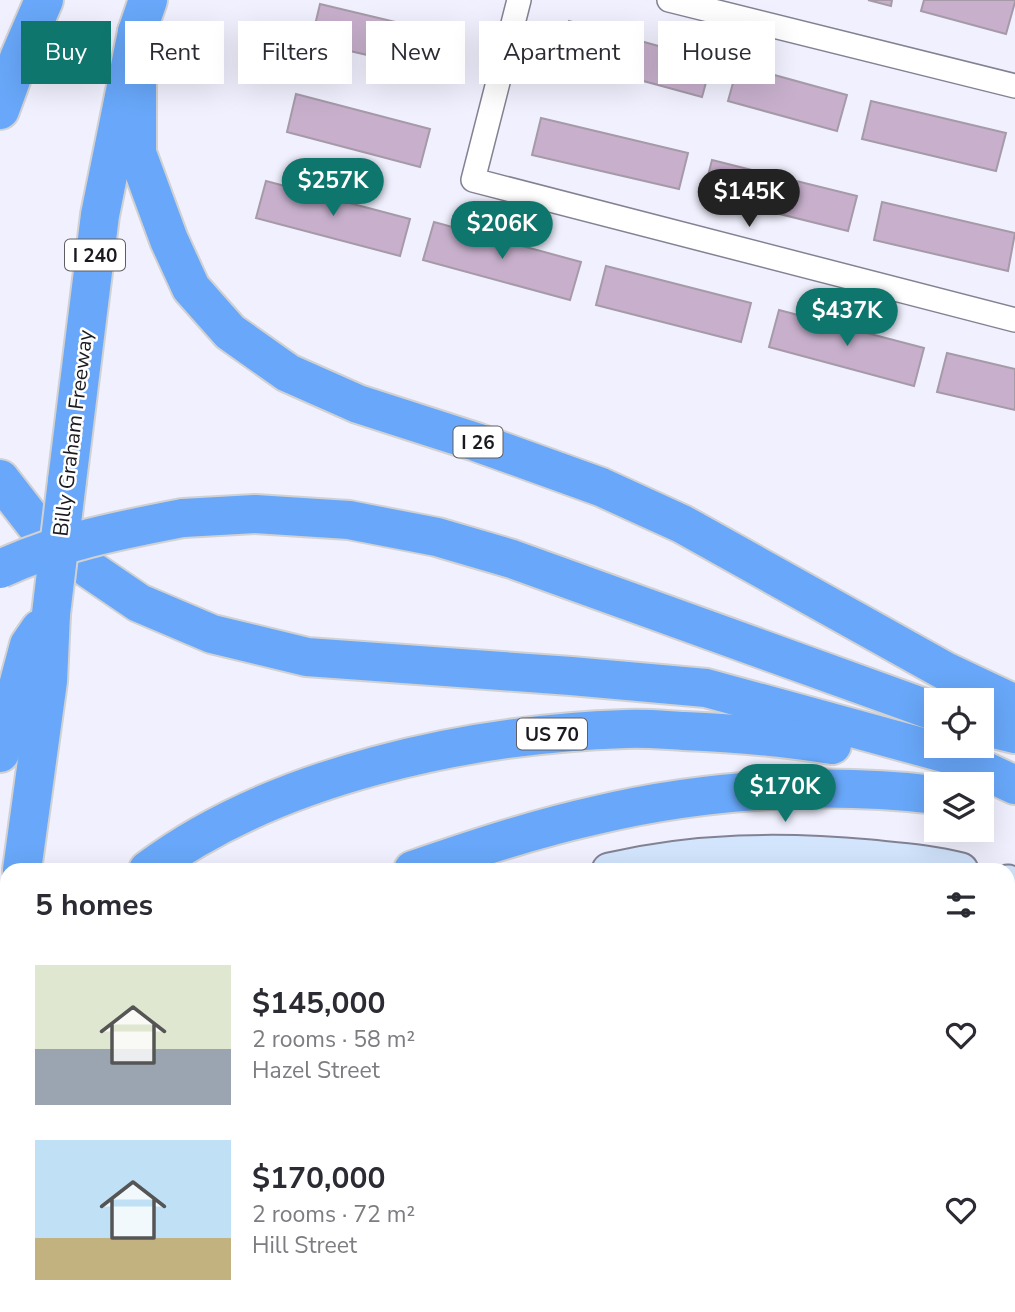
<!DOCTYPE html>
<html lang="en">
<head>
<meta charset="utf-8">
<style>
  :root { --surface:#fff; --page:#f7f7f7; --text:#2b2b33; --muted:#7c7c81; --accent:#0f766e }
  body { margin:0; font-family:"Nunito Sans",sans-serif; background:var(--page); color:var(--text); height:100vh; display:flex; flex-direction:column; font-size:26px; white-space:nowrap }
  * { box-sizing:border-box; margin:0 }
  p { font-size:23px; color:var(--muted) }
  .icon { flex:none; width:38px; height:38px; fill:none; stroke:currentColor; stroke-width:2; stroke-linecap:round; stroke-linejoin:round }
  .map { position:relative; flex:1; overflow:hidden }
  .side { position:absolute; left:0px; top:863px; width:1015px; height:450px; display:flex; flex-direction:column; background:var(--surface); border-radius:21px 21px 0 0; box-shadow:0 7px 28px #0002 }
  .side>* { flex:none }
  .banner { position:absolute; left:21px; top:21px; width:973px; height:63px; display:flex; gap:14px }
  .tools { position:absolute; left:924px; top:688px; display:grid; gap:14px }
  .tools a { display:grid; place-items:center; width:70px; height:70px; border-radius:0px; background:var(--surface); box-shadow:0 7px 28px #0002; font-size:35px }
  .price { position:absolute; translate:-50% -60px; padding:0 16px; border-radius:24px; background:var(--accent); color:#fff; font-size:23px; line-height:46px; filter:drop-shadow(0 2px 4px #0008) }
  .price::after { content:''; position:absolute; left:50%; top:42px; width:21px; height:16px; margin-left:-10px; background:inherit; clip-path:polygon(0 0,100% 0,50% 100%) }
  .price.current { background:#222; color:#fff }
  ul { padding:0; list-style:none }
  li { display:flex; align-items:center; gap:21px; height:175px; padding:0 35px }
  li span { display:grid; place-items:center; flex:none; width:196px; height:140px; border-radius:0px; color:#555 }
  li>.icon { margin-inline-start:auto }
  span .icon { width:84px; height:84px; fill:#fffc; stroke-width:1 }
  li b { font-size:30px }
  h2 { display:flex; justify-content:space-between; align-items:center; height:84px; padding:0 35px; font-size:30px }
  .pill { padding:0 24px; border-radius:0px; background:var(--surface); box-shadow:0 7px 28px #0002; font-size:24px; line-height:63px }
  .pill.current { background:var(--accent); color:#fff }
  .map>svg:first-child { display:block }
  .building { fill:#c8b0cd; stroke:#a69aa8; stroke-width:2 }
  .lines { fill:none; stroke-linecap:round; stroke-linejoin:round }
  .street-casing { stroke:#838293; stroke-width:26 }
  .secondary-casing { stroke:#838293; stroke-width:37 }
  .highway-casing { stroke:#d1d1d2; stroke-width:42 }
  .street { stroke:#fff; stroke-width:23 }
  .secondary { stroke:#d2e5fd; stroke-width:33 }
  .highway { stroke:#68a7f9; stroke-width:38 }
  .highway-bridge-casing { stroke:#d1d1d2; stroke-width:42; stroke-linecap:butt }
  .highway-bridge { stroke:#68a7f9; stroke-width:38 }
  .labels { text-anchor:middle; stroke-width:5; stroke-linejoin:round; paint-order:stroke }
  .shield { fill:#fff; stroke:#5e5e62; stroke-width:2 }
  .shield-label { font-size:19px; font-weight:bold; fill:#19191f }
  .street-label { font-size:21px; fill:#19191f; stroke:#fff }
</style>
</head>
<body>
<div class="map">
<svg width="1015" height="1312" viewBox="0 0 1015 1312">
  <rect width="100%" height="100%" fill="#f0f0fe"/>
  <g class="building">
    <path d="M 868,0 L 892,0 L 891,6 Z"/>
    <path d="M 924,0 L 1015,0 L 1015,2 L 1006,34 L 921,11 Z"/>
    <path d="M 320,4 L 454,36 L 445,73 L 311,42 Z"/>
    <path d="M 569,21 L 712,61 L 702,97 L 559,58 Z"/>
    <path d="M 738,65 L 847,95 L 837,131 L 728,101 Z"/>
    <path d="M 296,94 L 430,129 L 420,167 L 287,132 Z"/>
    <path d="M 871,101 L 1006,133 L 996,171 L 862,139 Z"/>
    <path d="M 541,118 L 688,153 L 679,189 L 532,155 Z"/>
    <path d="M 712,160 L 857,196 L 848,231 L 703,195 Z"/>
    <path d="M 266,181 L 410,219 L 400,256 L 256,218 Z"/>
    <path d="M 882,202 L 1015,233 L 1008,271 L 874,240 Z"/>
    <path d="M 434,222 L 581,262 L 570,300 L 423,260 Z"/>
    <path d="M 606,266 L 751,303 L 741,342 L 596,305 Z"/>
    <path d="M 779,310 L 924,348 L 914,386 L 769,347 Z"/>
    <path d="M 947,353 L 1015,369 L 1015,410 L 937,392 Z"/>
    <path d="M 625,1307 L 641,1312 L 623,1312 Z"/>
  </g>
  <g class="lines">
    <defs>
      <g id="street">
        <path d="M 519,0 L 473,180 L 1015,320"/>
        <path d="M 669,0 L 1015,86"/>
        <path d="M 299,1306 L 332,1312"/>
        <path d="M 214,1312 L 215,1306"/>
        <path d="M 265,1312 L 289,1306"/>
        <path d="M 587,1312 L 592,1306"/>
      </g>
      <g id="secondary">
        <path d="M 609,870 C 696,850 782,849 870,857 C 900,860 931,862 961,870"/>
        <path d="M 1008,882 L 1015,885"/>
        <path d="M 75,1312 L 77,1306"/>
      </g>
      <g id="highway">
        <path d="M 137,32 L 137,153 L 169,240 L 191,288 L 230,332 L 288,373 L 358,404 L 476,442 L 601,487 L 682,524 L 947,672 L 1015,704"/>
        <path d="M 0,110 L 19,58 L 44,0"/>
        <path d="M 0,479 L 35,524 L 89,569 L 139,603 L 212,634 L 307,657 L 571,676 L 706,688 L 951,755 L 1015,785"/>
        <path d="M 67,481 L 100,215 L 137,32 L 148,0"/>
        <path d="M 183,518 L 255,514 L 349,520 L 437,537 L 512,559 L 936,712"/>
        <path d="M 982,726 L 1015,734"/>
        <path d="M 0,753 L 29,645 L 40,629"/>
        <path d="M 22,870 L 48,681 L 51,614"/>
        <path d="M 148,870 C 275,775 469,734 626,729 C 645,728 665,730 684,731 C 734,733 783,737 832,745"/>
        <path d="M 413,870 C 474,849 534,829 597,815 C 706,789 825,782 936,795"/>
        <path d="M 0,1020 L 7,973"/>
      </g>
    </defs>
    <use href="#street" class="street-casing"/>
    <use href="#secondary" class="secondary-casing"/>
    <use href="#highway" class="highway-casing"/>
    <use href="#street" class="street"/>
    <use href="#secondary" class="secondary"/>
    <use href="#highway" class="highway"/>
    <defs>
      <g id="highway-bridge">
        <path d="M 0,569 C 58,542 121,530 183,518"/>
        <path d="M 51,614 L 67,481"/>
        <path d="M 0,1116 L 7,1111"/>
      </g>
    </defs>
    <use href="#highway-bridge" class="highway-bridge-casing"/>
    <use href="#highway-bridge" class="highway-bridge"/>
  </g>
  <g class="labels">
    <g class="shield">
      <rect x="65" y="239.5" width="60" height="31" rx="5"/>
      <rect x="453.5" y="426.5" width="49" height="31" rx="5"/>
      <rect x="517" y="718.5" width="70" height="31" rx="5"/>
    </g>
    <g class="shield-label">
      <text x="95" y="262">I 240</text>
      <text x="478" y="449">I 26</text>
      <text x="552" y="741">US 70</text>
    </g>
    <g class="street-label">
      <text transform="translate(73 433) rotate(-83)" y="7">Billy Graham Freeway</text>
    </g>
  </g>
</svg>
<div class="tools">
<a><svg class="icon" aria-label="locate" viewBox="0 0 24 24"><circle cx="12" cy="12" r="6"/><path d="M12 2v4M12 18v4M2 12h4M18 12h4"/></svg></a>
<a><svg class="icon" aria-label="layers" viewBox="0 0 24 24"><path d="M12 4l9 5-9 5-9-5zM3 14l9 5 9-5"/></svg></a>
</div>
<b class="price" style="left:333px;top:218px">$257K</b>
<b class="price current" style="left:749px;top:229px">$145K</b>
<b class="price" style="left:502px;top:261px">$206K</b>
<b class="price" style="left:847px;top:348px">$437K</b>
<b class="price" style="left:785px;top:824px">$170K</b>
<div class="banner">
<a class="pill current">Buy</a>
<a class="pill">Rent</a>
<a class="pill">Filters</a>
<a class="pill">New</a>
<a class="pill">Apartment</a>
<a class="pill">House</a>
</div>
<section class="side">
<h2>5 homes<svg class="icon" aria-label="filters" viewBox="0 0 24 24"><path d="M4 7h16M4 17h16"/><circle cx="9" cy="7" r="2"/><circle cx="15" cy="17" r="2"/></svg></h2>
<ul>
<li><span style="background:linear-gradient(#dfe7d0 60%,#9aa5b1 0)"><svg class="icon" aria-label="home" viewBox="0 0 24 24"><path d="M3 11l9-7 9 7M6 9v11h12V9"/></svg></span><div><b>$145,000</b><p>2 rooms · 58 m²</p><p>Hazel Street</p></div><svg class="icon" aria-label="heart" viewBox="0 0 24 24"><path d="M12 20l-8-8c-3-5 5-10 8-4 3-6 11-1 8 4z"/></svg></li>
<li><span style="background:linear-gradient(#bfe0f5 70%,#c2b280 0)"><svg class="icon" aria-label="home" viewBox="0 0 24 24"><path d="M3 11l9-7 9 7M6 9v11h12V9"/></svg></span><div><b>$170,000</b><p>2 rooms · 72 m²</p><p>Hill Street</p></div><svg class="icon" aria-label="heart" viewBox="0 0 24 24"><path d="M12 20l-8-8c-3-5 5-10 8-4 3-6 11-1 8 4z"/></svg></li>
</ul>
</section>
</div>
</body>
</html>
